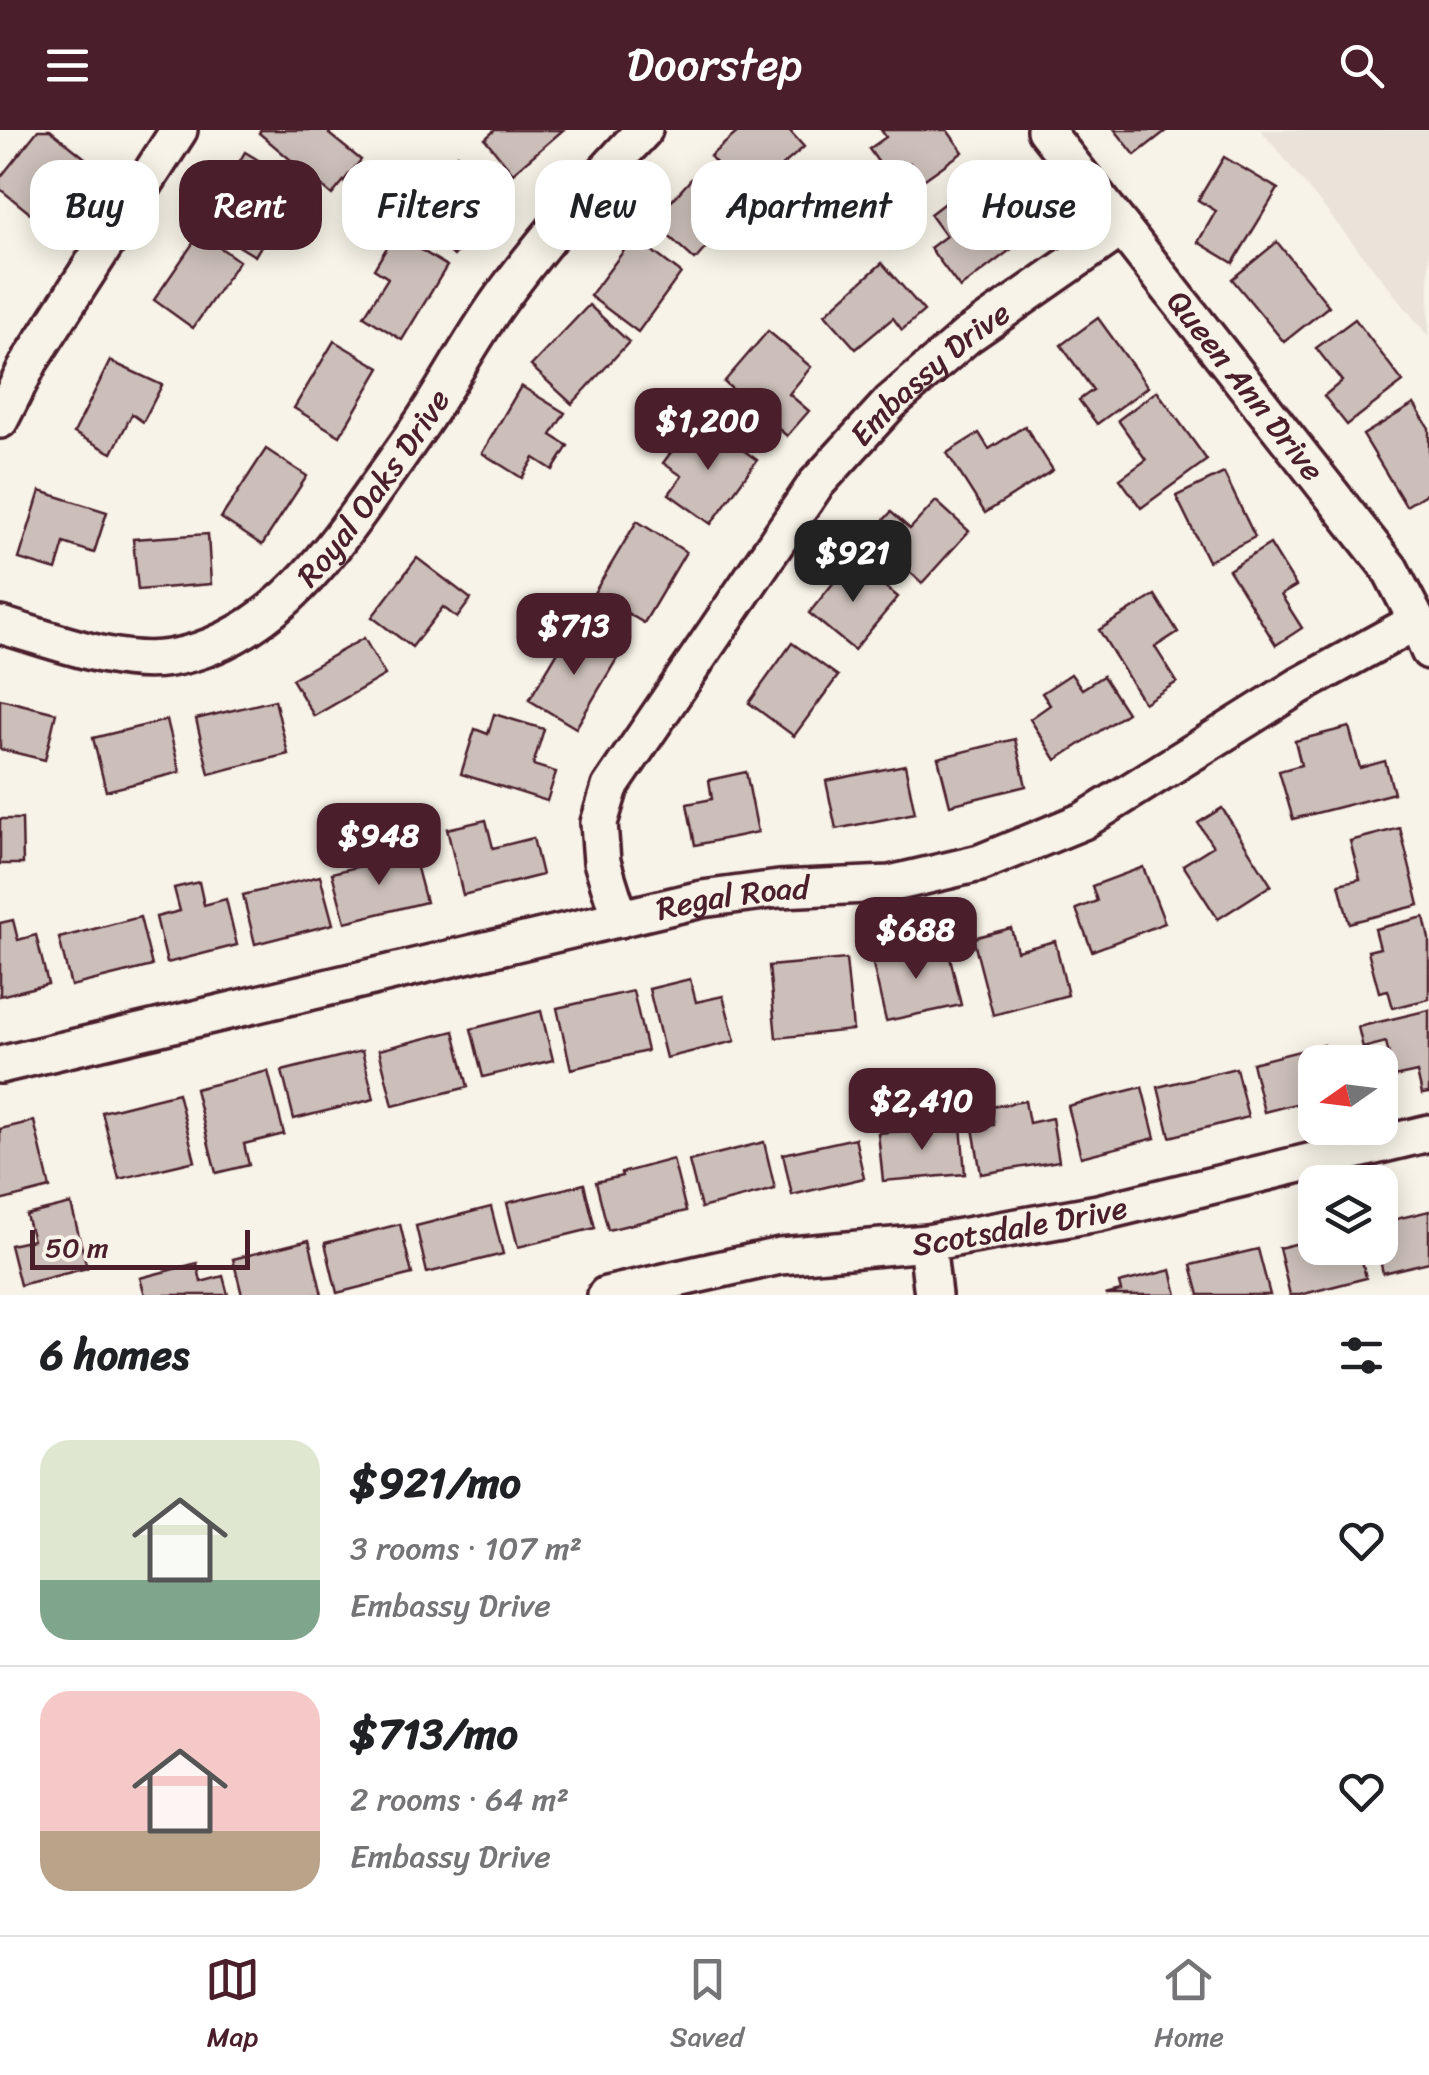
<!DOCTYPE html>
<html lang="en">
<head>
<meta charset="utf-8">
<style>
  :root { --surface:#fff; --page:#f6f6f6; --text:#202124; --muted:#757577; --line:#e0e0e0; --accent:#4a1f2b }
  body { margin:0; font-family:Sriracha,sans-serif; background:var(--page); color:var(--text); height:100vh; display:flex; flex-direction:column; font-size:38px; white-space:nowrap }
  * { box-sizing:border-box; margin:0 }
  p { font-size:32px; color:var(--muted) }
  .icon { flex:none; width:55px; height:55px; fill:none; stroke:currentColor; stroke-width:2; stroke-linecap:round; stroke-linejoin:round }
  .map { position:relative; height:1165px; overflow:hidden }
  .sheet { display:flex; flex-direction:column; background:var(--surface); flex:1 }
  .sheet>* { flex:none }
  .guide { position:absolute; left:30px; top:30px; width:1370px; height:90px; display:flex; gap:20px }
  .needle { width:65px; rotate:256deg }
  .fabs { position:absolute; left:1298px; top:915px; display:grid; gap:20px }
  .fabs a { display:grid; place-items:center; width:100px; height:100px; border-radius:20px; background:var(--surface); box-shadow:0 5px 25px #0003; font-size:50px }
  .scale { position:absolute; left:30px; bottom:25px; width:220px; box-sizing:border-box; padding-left:10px; border:5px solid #4a1f2b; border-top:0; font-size:28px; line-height:35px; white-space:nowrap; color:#4a1f2b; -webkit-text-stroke:8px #f7f3e8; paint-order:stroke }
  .price { position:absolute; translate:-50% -85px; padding:0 22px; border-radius:20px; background:var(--accent); color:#fff; font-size:32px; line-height:65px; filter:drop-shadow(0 2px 5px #0008) }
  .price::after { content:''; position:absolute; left:50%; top:60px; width:30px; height:22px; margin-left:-15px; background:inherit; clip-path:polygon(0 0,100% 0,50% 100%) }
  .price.on { background:#222; color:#fff }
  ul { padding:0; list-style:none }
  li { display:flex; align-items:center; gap:30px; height:250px; padding:0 40px }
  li+li { border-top:2px solid var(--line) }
  li span { display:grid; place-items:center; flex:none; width:280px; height:200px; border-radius:30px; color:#555 }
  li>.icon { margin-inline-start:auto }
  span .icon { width:120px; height:120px; fill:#fffc; stroke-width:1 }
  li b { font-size:42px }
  h2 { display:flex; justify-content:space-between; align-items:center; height:120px; padding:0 40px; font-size:42px }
  .chip { padding:0 35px; border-radius:30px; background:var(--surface); box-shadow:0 5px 25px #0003; font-size:35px; line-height:90px }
  .chip.on { background:var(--accent); color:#fff }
  header { display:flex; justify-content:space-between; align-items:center; height:130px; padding:0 40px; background:var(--accent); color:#fff; font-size:45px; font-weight:600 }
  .menu { display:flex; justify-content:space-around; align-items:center; height:140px; border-top:2px solid var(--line); background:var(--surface); font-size:28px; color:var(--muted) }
  .menu a { display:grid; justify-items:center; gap:5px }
  .menu .on { color:var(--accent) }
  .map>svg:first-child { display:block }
  .built { fill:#eae3da }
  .building { fill:#ccbfb9; stroke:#4a1f2b; stroke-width:2.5 }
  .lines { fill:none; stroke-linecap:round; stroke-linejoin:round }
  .minor-casing { stroke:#4a1f2b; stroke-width:42 }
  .minor { stroke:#f7f3e8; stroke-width:35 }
  .labels { text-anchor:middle; stroke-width:9; stroke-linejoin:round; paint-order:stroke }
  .street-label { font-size:32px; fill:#4a1f2b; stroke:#f7f3e8 }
</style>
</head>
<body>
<header><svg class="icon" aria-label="menu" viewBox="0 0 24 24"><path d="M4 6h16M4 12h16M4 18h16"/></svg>Doorstep<svg class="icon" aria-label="search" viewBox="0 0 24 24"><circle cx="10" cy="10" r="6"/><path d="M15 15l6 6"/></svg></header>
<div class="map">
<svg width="1429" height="1165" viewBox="0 0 1429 1165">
  <rect width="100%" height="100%" fill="#f7f3e8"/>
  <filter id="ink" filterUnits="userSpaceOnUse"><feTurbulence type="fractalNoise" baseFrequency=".01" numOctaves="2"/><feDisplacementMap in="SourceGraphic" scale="20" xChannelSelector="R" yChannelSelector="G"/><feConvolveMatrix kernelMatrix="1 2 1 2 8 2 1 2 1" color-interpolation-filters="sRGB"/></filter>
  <g filter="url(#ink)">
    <path class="built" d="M 1261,0 L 1429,0 L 1429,207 Z"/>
    <g class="building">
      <path d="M 38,0 L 50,0 L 85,28 L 37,89 L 0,59 L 0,48 Z"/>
      <path d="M 261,0 L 332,0 L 329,4 L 361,30 L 332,65 L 259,3 Z"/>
      <path d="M 495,0 L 563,0 L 513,43 L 485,9 Z"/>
      <path d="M 740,0 L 789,0 L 804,17 L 746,67 L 710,26 Z"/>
      <path d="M 881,0 L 947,0 L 963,22 L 922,51 L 910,33 L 889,47 L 869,19 L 886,7 Z"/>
      <path d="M 1115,0 L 1167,0 L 1135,25 Z"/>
      <path d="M 245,22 L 298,54 L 255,126 L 219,104 L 242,65 L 226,55 Z"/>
      <path d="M 458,25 L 505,65 L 454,126 L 422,99 L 445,70 L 431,57 Z"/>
      <path d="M 1224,27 L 1278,59 L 1233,133 L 1198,112 L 1216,81 L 1198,70 Z"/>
      <path d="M 701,38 L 743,75 L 695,130 L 653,92 Z"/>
      <path d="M 984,43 L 1030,105 L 960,158 L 930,118 L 946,106 L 930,84 Z"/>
      <path d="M 200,103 L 239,131 L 193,198 L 154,170 Z"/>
      <path d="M 395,104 L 447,136 L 402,210 L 364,186 L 388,148 L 374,139 Z"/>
      <path d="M 634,107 L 681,143 L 638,202 L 590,166 Z"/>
      <path d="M 1277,112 L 1329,176 L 1284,212 L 1232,149 Z"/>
      <path d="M 882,133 L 924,181 L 902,200 L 893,188 L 856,219 L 825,184 Z"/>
      <path d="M 589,175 L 629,212 L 572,274 L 531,236 Z"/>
      <path d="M 1098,188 L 1148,257 L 1097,294 L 1079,270 L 1093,260 L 1061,215 Z"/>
      <path d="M 1355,189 L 1403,252 L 1347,295 L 1324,266 L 1342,251 L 1316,218 Z"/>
      <path d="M 768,201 L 811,237 L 789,264 L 809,281 L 787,306 L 724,252 Z"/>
      <path d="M 334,211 L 380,238 L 340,306 L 294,278 Z"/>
      <path d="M 110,231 L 162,255 L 143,292 L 132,284 L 112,323 L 74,303 Z"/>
      <path d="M 521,256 L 565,283 L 551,305 L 568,316 L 553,340 L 534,328 L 522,348 L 482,323 Z"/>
      <path d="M 1157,261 L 1207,330 L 1141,378 L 1120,349 L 1146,330 L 1118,290 Z"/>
      <path d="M 1414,274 L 1429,298 L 1429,362 L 1406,376 L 1363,305 Z"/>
      <path d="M 1025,296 L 1053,340 L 985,383 L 947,323 L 979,303 L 989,319 Z"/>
      <path d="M 714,299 L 757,330 L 711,394 L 669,364 L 682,346 L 663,333 L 683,306 L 700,319 Z"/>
      <path d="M 266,319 L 307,346 L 262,415 L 221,388 Z"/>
      <path d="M 1224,343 L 1255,407 L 1208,431 L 1176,366 Z"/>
      <path d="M 40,361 L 107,382 L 94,423 L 64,413 L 56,440 L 19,429 Z"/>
      <path d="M 936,371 L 969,401 L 922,453 L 870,406 L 891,382 L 910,399 Z"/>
      <path d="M 637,391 L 686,422 L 644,493 L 594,463 Z"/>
      <path d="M 208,404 L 211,454 L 138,460 L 133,409 Z"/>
      <path d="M 1270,414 L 1296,456 L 1281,465 L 1302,498 L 1276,515 L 1229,440 Z"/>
      <path d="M 417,428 L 471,469 L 457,488 L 443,477 L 412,517 L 372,487 Z"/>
      <path d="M 852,430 L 898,467 L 854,520 L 809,483 Z"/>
      <path d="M 1155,465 L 1178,502 L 1155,517 L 1177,552 L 1144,573 L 1099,500 Z"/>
      <path d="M 572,498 L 618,527 L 576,598 L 529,570 Z"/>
      <path d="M 364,508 L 385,545 L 314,586 L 292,549 Z"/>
      <path d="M 792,513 L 838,546 L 794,606 L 749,573 Z"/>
      <path d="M 1071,544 L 1082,559 L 1103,546 L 1127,583 L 1056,630 L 1030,589 L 1050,575 L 1042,563 Z"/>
      <path d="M 0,569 L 56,583 L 45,630 L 0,619 Z"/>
      <path d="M 275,570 L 288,624 L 209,644 L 196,589 Z"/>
      <path d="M 494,584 L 544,599 L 533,635 L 556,642 L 547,671 L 461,644 L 475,599 L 488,604 Z"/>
      <path d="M 167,590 L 180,642 L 106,661 L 93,608 Z"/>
      <path d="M 1349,597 L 1360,638 L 1385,631 L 1394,663 L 1293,689 L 1279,641 L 1301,635 L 1295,611 Z"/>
      <path d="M 1015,609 L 1026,656 L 950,675 L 938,628 Z"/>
      <path d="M 905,635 L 915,683 L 836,699 L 826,651 Z"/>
      <path d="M 746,642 L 758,702 L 695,715 L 687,674 L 712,669 L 709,650 Z"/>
      <path d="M 1222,678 L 1271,755 L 1218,789 L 1183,735 L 1213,716 L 1198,693 Z"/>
      <path d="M 0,689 L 22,689 L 23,734 L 0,734 Z"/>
      <path d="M 486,690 L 493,718 L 533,708 L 542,745 L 463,765 L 447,699 Z"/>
      <path d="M 1400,698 L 1419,775 L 1349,793 L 1339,754 L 1360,749 L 1350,711 Z"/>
      <path d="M 413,723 L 426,772 L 345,792 L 332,743 Z"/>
      <path d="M 1143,737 L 1165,793 L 1092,821 L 1076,779 L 1097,771 L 1092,756 Z"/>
      <path d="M 320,746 L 333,794 L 255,814 L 243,765 Z"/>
      <path d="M 199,752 L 204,775 L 226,769 L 237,815 L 167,833 L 156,787 L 180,781 L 174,758 Z"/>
      <path d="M 140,787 L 152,836 L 71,856 L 59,808 Z"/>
      <path d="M 1424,787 L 1429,809 L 1429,869 L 1393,878 L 1388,860 L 1379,862 L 1368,821 L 1380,818 L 1375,799 Z"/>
      <path d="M 13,790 L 18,810 L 36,805 L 48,854 L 0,866 L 0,793 Z"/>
      <path d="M 1011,798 L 1017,821 L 1055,811 L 1068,865 L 993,885 L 973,808 Z"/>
      <path d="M 947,814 L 961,875 L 886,891 L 872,830 Z"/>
      <path d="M 846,829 L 853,900 L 776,908 L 769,836 Z"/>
      <path d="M 690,849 L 696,872 L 723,866 L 735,911 L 666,928 L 649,859 Z"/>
      <path d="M 633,861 L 647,921 L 571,939 L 557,878 Z"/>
      <path d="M 1429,880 L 1429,963 L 1422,964 L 1417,942 L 1394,947 L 1386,912 L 1363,918 L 1358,897 Z"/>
      <path d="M 541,881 L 553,930 L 483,947 L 471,899 Z"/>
      <path d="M 454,901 L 468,957 L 393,976 L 379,920 Z"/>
      <path d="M 1323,915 L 1327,932 L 1315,932 L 1315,969 L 1264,982 L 1252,933 Z"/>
      <path d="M 362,921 L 374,969 L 294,989 L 282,941 Z"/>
      <path d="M 1236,938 L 1248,987 L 1170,1007 L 1158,957 Z"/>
      <path d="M 268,941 L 284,1004 L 244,1014 L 249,1035 L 216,1043 L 195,959 Z"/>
      <path d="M 1142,957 L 1155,1008 L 1081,1027 L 1068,976 Z"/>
      <path d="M 178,963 L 195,1031 L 119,1049 L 102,982 Z"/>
      <path d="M 1025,971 L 1029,993 L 1052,988 L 1059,1031 L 981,1044 L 973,998 L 994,995 L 991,977 Z"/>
      <path d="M 34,991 L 50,1058 L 0,1071 L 0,999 Z"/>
      <path d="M 961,995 L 965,1044 L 883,1051 L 878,1003 Z"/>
      <path d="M 855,1008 L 864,1048 L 792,1065 L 783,1024 Z"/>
      <path d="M 764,1012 L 775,1059 L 701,1078 L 689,1031 Z"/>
      <path d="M 673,1029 L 686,1081 L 608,1100 L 596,1052 L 622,1046 L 621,1043 Z"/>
      <path d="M 584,1054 L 595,1098 L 518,1117 L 507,1073 Z"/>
      <path d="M 71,1074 L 87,1138 L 20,1155 L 10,1115 L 33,1110 L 26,1085 Z"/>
      <path d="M 491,1077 L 503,1124 L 427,1143 L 416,1096 Z"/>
      <path d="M 1429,1081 L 1429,1132 L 1383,1143 L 1377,1118 L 1380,1118 L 1380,1093 Z"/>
      <path d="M 400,1094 L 412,1144 L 337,1163 L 325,1113 Z"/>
      <path d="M 1315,1109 L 1315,1118 L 1359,1118 L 1366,1148 L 1300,1165 L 1290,1165 L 1279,1118 Z"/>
      <path d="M 309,1110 L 322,1165 L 242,1165 L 233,1129 Z"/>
      <path d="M 1258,1119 L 1270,1165 L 1199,1165 L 1191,1135 Z"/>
      <path d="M 197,1133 L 201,1152 L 223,1146 L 228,1165 L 145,1165 L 140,1148 Z"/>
      <path d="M 1171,1140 L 1177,1165 L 1105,1165 L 1121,1161 L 1119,1153 Z"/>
    </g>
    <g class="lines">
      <defs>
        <g id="minor">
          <path id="s1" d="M 1045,0 L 1390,439 L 1417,491 L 1429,521"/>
          <path d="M 0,290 L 30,231 L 179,0"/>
          <path id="s2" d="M 0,495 C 51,509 118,537 170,528 C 263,512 321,436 371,365 C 389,340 407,315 424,290 C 449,252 471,211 497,174 C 541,112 592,55 644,0"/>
          <path id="s3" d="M 620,789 L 602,732 L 599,693 L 610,657 L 816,354 L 891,272 L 967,206 L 1122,98"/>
          <path id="s4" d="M 0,935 L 702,769 L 779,759 L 890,754 L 980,733 L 1083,691 L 1299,556 L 1417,491"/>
          <path d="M 927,1113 L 933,1165"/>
          <path id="s5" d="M 606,1165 L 780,1126 L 927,1113 L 1098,1083 L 1429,1003"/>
        </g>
      </defs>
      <use href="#minor" class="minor-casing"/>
      <use href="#minor" class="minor"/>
    </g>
  </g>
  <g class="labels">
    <g class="street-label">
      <text dy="11" stroke="none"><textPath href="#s3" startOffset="662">Embassy Drive</textPath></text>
      <text dy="11" stroke="none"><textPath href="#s1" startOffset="325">Queen Ann Drive</textPath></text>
      <text dy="11" stroke="none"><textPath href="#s2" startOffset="448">Royal Oaks Drive</textPath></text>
      <text dy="11" stroke="none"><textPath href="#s4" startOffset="752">Regal Road</textPath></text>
      <text dy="11" stroke="none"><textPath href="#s5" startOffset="420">Scotsdale Drive</textPath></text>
    </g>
  </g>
</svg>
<div class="fabs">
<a><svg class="needle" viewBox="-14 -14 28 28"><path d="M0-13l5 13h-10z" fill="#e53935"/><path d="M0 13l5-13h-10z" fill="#757577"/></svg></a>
<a><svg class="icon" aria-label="layers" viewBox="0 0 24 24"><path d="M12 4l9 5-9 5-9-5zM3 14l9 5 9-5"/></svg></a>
</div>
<div class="scale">50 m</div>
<b class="price" style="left:708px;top:343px">$1,200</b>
<b class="price on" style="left:853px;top:475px">$921</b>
<b class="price" style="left:574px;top:548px">$713</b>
<b class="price" style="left:379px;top:758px">$948</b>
<b class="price" style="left:916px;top:852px">$688</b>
<b class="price" style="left:922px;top:1023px">$2,410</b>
<div class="guide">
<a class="chip">Buy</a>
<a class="chip on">Rent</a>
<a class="chip">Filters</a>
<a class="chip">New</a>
<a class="chip">Apartment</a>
<a class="chip">House</a>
</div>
</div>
<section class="sheet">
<h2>6 homes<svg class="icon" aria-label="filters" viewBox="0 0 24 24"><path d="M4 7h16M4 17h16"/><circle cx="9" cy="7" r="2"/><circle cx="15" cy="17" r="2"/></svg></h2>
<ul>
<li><span style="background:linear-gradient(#dfe7d0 70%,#7fa58c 0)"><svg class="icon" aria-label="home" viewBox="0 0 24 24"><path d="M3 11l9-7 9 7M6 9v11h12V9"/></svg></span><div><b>$921/mo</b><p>3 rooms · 107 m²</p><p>Embassy Drive</p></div><svg class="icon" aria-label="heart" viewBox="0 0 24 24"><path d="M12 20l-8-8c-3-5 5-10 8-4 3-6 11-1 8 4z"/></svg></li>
<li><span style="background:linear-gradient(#f6c9c9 70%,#b9a48a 0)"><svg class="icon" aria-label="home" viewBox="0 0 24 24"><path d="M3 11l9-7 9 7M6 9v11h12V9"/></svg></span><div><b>$713/mo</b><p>2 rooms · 64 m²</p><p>Embassy Drive</p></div><svg class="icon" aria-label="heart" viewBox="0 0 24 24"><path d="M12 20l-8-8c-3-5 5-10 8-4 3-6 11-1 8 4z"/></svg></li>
</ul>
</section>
<nav class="menu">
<a class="on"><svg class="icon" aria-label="map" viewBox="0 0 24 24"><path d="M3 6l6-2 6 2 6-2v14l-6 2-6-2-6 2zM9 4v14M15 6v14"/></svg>Map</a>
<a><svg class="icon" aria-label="saved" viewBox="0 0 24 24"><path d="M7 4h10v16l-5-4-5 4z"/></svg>Saved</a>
<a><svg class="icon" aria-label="home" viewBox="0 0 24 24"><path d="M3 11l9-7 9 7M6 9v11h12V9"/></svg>Home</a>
</nav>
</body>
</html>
